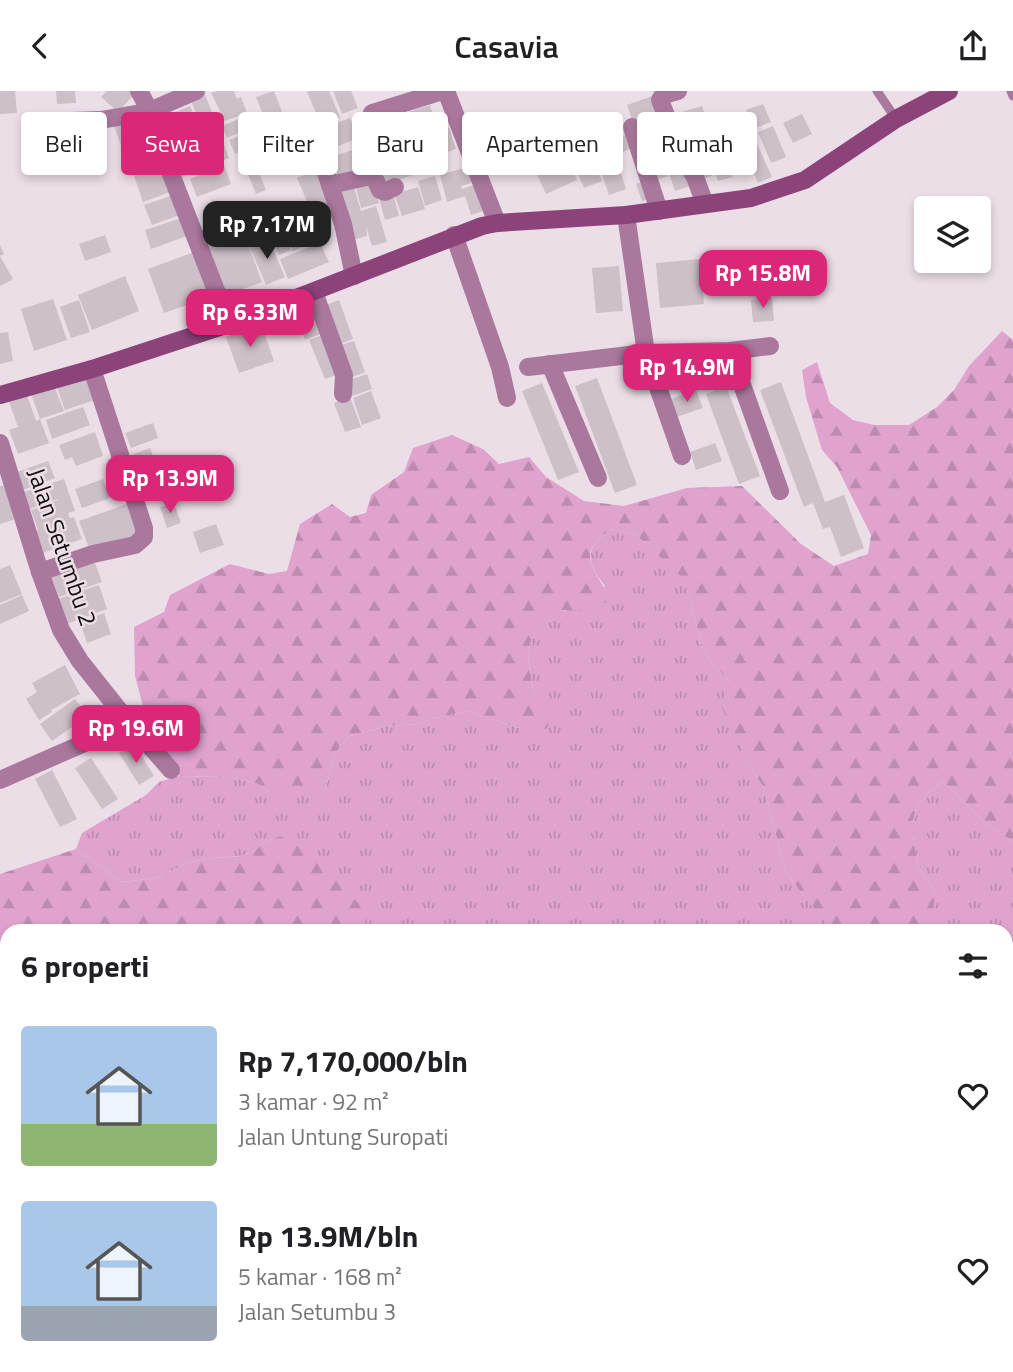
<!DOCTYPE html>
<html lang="id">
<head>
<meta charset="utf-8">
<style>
  :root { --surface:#fff; --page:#f6f6f6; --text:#202124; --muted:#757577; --accent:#db2777 }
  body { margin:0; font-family:"Titillium Web",sans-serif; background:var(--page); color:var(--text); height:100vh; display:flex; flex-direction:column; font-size:26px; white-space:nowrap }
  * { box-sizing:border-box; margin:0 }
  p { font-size:23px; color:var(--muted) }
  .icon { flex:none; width:38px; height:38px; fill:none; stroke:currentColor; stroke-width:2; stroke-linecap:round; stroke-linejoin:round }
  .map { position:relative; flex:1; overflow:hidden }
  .drawer { position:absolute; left:0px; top:833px; width:1013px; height:448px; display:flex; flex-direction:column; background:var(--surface); border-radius:21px 21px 0 0; box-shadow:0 4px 10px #0003 }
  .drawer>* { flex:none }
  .banner { position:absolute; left:21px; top:21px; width:971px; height:63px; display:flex; gap:14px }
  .tools { position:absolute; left:914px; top:105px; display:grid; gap:14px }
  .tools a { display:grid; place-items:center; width:77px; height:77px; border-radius:7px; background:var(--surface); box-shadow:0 4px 10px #0003; font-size:35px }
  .price { position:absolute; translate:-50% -60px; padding:0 16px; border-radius:14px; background:var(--accent); color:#fff; font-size:23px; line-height:46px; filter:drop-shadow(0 2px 4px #0008) }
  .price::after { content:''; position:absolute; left:50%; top:42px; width:21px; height:16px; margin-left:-10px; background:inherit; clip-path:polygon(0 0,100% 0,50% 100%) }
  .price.selected { background:#222; color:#fff }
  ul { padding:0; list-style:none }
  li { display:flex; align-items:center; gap:21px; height:175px; padding:0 21px }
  li span { display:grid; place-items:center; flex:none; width:196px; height:140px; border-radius:7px; color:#555 }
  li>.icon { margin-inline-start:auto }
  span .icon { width:84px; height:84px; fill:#fffc; stroke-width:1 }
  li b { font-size:30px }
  h2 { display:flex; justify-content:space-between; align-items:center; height:84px; padding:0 21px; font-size:30px }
  .chip { padding:0 24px; border-radius:7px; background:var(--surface); box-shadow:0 4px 10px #0003; font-size:24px; line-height:63px }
  .chip.selected { background:var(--accent); color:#fff }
  header { display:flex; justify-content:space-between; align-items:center; height:91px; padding:0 21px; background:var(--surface); font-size:32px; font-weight:600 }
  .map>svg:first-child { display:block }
  .grass { fill:url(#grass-tufts) }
  .forest { fill:url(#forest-firs) }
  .water { fill:url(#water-waves); stroke:#905a82; stroke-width:2 }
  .building { fill:#cec0c9 }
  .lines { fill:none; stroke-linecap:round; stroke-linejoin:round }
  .lane { stroke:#aa789d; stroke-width:9 }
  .street { stroke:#aa789d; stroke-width:18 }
  .secondary { stroke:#8b437a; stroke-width:18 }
  .labels { text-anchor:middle; stroke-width:5; stroke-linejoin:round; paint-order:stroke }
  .street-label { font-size:24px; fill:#110d10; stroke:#ecdee7 }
</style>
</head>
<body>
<header><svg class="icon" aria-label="back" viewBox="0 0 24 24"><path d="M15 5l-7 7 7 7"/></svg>Casavia<svg class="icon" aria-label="share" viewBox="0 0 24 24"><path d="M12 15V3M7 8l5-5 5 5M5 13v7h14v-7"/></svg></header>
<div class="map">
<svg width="1013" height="1281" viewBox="0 0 1013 1281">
  <defs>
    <pattern id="grass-tufts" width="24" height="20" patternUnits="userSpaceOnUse" patternTransform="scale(1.75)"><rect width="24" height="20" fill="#dfa3ce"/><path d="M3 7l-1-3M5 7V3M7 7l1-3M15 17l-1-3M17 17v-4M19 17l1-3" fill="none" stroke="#be8bb0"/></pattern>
    <pattern id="forest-firs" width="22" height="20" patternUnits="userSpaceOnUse" patternTransform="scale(1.75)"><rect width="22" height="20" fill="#dfa3ce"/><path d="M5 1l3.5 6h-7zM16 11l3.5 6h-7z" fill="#be8bb0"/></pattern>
    <pattern id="water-waves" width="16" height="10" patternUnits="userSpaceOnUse" patternTransform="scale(1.75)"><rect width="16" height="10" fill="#c67bb3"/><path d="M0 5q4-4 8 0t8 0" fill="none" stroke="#9f6390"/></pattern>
  </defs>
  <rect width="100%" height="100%" fill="#ecdee7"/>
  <g class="grass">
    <path d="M 611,438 L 635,443 L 684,487 L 703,558 L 710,570 L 730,591 L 748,673 L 764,697 L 785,779 L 802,803 L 831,836 L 836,840 L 362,840 L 364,838 L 348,800 L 292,749 L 279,745 L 266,751 L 255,759 L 242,765 L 213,767 L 190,771 L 156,787 L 122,791 L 76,758 L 82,742 L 146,704 L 159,691 L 179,685 L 231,686 L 258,693 L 270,701 L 326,696 L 334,667 L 340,655 L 350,645 L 387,635 L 418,633 L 431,628 L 467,620 L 522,638 L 550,624 L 533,598 L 528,568 L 530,552 L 551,516 L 565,520 L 605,495 C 585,470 584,457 611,438 Z"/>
    <path d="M 943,690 L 983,730 L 1013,751 L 1013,909 L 1006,911 L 1006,840 L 910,840 L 914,838 L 936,802 L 918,775 L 913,745 L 913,732 L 916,717 L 925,705 Z"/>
  </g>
  <g class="forest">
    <path d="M 1002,240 L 1013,249 L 1013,751 L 983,730 L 943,690 L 925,705 L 916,717 L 913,731 L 913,745 L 918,775 L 936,802 C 933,820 926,832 910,840 L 836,840 L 831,837 L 802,803 L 785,779 L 764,697 L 748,673 L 722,617 L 730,591 L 710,570 L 703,558 L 684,488 L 635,443 L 611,438 C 571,466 598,477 610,510 C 586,518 577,523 551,517 L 530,552 L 528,568 L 533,598 L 551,624 L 547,638 L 522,638 L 467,620 L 431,628 L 418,633 L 387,635 L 350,645 L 340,655 L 334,667 L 326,696 L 298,705 L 270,701 L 258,693 L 231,686 L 179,685 L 149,638 L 135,585 L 134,536 L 164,521 L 170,504 L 230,473 L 269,483 L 287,480 L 300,433 L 332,413 L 350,426 L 366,422 L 371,404 L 404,381 L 413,357 L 452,344 L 483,358 L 499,373 L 529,366 L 546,386 L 584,410 L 624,415 L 687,397 L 742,395 L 801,453 L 834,475 L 868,463 L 871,444 L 837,376 L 822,359 L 806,306 L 802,279 L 817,271 L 830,312 L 853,329 L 874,334 L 909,334 L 937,316 L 954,299 L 969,275 Z"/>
    <path d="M 279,745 L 293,749 L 304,758 L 348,800 L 367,823 L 364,838 L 362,840 L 7,840 L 7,1274 L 239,1274 L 234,1281 L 0,1281 L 0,783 L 76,758 L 122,791 L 156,787 L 190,771 L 213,767 L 242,765 L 255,759 L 266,751 Z"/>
  </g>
  <path class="water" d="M 1013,909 L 1013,1281 L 234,1281 L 241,1274 L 1006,1274 L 1006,911 Z"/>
  <g class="building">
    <path d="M 0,0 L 15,0 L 17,22 L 0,23 Z"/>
    <path d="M 56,0 L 75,0 L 76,12 L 57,13 Z"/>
    <path d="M 107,0 L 137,0 L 118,21 L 101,6 Z"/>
    <path d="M 217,0 L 234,0 L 237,8 L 241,6 L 247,22 L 225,30 L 211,2 Z"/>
    <path d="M 274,0 L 288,36 L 271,43 L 256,6 Z"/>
    <path d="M 310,0 L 329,0 L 340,26 L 321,34 L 307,1 Z"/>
    <path d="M 333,0 L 351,0 L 358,17 L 342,23 Z"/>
    <path d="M 204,1 L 213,24 L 199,30 L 190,7 Z"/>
    <path d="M 655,4 L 670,38 L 662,49 L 642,58 L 627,14 Z"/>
    <path d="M 763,13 L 771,31 L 753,38 L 746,19 Z"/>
    <path d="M 430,14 L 438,39 L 413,47 L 405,22 Z"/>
    <path d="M 190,15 L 198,35 L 164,49 L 156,29 Z"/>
    <path d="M 702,15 L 707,29 L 687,36 L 682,21 Z"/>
    <path d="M 252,22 L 257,34 L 227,47 L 222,35 Z"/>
    <path d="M 802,23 L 812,43 L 793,52 L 783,32 Z"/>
    <path d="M 143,25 L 160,74 L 132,84 L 114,35 Z"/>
    <path d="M 350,27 L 358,47 L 326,60 L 318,39 Z"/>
    <path d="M 215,29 L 223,49 L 212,53 L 205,34 Z"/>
    <path d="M 550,29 L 577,89 L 546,103 L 519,43 Z"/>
    <path d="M 716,29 L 724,55 L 687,66 L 678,40 Z"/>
    <path d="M 748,33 L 772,86 L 758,92 L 748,68 L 736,73 L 723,44 Z"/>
    <path d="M 264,34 L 271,51 L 254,58 L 247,41 Z"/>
    <path d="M 773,35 L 786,66 L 771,72 L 758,41 Z"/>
    <path d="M 449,37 L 456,58 L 412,73 L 405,52 Z"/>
    <path d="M 204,38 L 209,51 L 189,60 L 183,46 Z"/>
    <path d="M 607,39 L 626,98 L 609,104 L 589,45 Z"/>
    <path d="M 633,41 L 638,55 L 622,61 L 617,47 Z"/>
    <path d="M 582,43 L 602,90 L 584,97 L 564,51 Z"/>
    <path d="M 241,44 L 247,58 L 235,63 L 229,49 Z"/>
    <path d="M 309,49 L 317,72 L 294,79 L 287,56 Z"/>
    <path d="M 223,51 L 229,67 L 182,86 L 176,70 Z"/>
    <path d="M 675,51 L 678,59 L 662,64 L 659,56 Z"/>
    <path d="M 362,56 L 368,77 L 338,86 L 331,66 Z"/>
    <path d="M 658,57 L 668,85 L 656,89 L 646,62 Z"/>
    <path d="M 724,58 L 727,65 L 712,70 L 709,63 Z"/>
    <path d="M 678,61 L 682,74 L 669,78 L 665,66 Z"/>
    <path d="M 251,62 L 266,99 L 256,103 L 241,66 Z"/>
    <path d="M 706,63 L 712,85 L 701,88 L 694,67 Z"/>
    <path d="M 726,68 L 733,86 L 718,90 L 712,72 Z"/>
    <path d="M 408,69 L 413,84 L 387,93 L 382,78 Z"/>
    <path d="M 164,74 L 173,100 L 143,111 L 134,85 Z"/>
    <path d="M 224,74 L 231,93 L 197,106 L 190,88 Z"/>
    <path d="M 467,76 L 472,92 L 461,95 L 462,98 L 474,94 L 483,120 L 471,124 L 465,105 L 447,111 L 440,84 Z"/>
    <path d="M 686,77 L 691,95 L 675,100 L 669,82 Z"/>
    <path d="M 319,78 L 337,122 L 316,131 L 297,87 Z"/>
    <path d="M 435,85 L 442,109 L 425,115 L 418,90 Z"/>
    <path d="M 646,89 L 653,107 L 642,110 L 636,93 Z"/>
    <path d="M 374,92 L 379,112 L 361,117 L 356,96 Z"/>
    <path d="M 353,93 L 361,120 L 376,115 L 387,151 L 372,155 L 366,135 L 367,145 L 352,149 L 337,97 Z"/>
    <path d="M 418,96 L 425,118 L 402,125 L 394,103 Z"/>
    <path d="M 393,103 L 399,125 L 385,129 L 379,107 Z"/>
    <path d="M 173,104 L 180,124 L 152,134 L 144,114 Z"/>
    <path d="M 272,115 L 291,159 L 279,164 L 261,120 Z"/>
    <path d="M 309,120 L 321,148 L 306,154 L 294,126 Z"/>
    <path d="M 289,121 L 304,155 L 293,160 L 279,125 Z"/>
    <path d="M 181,127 L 187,145 L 151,158 L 145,139 Z"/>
    <path d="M 260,128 L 266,143 L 249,150 L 242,135 Z"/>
    <path d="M 243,139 L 262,191 L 224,205 L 205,152 Z"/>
    <path d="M 105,144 L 111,161 L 85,170 L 79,153 Z"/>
    <path d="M 268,146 L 285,186 L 266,194 L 249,154 Z"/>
    <path d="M 320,152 L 329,171 L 288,188 L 280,168 Z"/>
    <path d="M 0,154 L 4,163 L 0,165 L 13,188 L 0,195 Z"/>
    <path d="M 197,160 L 213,205 L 164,222 L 148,178 Z"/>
    <path d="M 700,168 L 704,213 L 660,217 L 656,172 Z"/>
    <path d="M 619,175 L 623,220 L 596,222 L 592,177 Z"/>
    <path d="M 125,185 L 139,220 L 92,239 L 78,204 Z"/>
    <path d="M 314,205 L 327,241 L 305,249 L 292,213 Z"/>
    <path d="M 772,207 L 774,230 L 753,231 L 751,209 Z"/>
    <path d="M 53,208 L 67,249 L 34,260 L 21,218 Z"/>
    <path d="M 79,209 L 90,241 L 71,247 L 60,216 Z"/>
    <path d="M 339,209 L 353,248 L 338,254 L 323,215 Z"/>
    <path d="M 261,233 L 274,270 L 239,282 L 226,246 Z"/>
    <path d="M 8,241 L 13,270 L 0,273 L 0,242 Z"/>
    <path d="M 327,242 L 337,284 L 325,288 L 309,249 Z"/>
    <path d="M 354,250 L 365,281 L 350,287 L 338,255 Z"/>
    <path d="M 85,282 L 95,309 L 65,319 L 56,293 Z"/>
    <path d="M 367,283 L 372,298 L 352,305 L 347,290 Z"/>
    <path d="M 597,287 L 637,394 L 615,402 L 575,295 Z"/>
    <path d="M 781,291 L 825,411 L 844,404 L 864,457 L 841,466 L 830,436 L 823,438 L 813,412 L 804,416 L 760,299 Z"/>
    <path d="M 53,292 L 64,320 L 40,328 L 30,300 Z"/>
    <path d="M 542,292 L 579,381 L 558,389 L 522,300 Z"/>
    <path d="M 726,295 L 760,385 L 739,393 L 706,303 Z"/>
    <path d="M 696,299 L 703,317 L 677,326 L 671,308 Z"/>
    <path d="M 371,300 L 381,327 L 362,334 L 353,307 Z"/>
    <path d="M 27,304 L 36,330 L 40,328 L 49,352 L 18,363 L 9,339 L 18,336 L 9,311 Z"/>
    <path d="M 350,306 L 361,336 L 345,341 L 334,312 Z"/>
    <path d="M 83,316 L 90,334 L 52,348 L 46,329 Z"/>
    <path d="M 153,332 L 158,347 L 131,357 L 125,342 Z"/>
    <path d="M 95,341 L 103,365 L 76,375 L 72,366 L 65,369 L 59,354 Z"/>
    <path d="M 715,352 L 722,370 L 696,379 L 690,361 Z"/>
    <path d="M 150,357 L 159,380 L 135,389 L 126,366 Z"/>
    <path d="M 48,370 L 55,387 L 23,399 L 17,381 Z"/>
    <path d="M 64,388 L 75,420 L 68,422 L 70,427 L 74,426 L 82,448 L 40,463 L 32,441 L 38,439 L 31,419 L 58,409 L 58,408 L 24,420 L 18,403 Z"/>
    <path d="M 103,388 L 110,407 L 82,417 L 75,398 Z"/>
    <path d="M 10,394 L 19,427 L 0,433 L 0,395 Z"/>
    <path d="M 174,412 L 181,432 L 167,437 L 160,416 Z"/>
    <path d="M 127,413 L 138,443 L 90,460 L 79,430 Z"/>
    <path d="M 216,433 L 224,454 L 200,462 L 193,441 Z"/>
    <path d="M 94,469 L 102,491 L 59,506 L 51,484 Z"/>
    <path d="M 10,474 L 22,503 L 0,512 L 0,478 Z"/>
    <path d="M 99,494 L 107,518 L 64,534 L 55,509 Z"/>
    <path d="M 22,504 L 29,520 L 0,533 L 0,514 Z"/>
    <path d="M 104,522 L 111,543 L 87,552 L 80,531 Z"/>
    <path d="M 65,574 L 80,603 L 51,619 L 52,621 L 39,629 L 26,608 L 37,601 L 32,592 Z"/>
    <path d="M 75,608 L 88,625 L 52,650 L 40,633 Z"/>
    <path d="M 134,653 L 154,685 L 139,694 L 119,662 Z"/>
    <path d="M 91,667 L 118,708 L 102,718 L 75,677 Z"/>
    <path d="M 52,679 L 77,728 L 60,736 L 35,688 Z"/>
  </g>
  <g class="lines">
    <g class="lane">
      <path d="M 877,0 L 896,28"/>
      <path d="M 1011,0 L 1013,5"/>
    </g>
    <g class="street">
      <path d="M 139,0 L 145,11 L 147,21 L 196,0"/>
      <path d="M 446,0 L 497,132"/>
      <path d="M 678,0 L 663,4 L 660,9 L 682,65 L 695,86 L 705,113"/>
      <path d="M 372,22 L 443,0"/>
      <path d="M 39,31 L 101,29 L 147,21 L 229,233"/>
      <path d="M 632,36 L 659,120"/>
      <path d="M 314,46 L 343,133 L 354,185"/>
      <path d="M 330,94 L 371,85 L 376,90 L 380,99 L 385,101 L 395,96"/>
      <path d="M 626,124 L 646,262 L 682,365"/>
      <path d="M 454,144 L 500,276 L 507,307"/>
      <path d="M 314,201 L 344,284 L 343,303"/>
      <path d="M 730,260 L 780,400"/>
      <path d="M 550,273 L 598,387"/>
      <path d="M 528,276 L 646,262 L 730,260 L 770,255"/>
      <path d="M 0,352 L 40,481 L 61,539 L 80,570 L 127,629 L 105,643 L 0,689"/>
      <path d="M 40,481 L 93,463 L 135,454 L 144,446 L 144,437 L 92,278"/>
      <path d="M 127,629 L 171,679"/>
    </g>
    <path class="secondary" d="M 0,304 L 92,278 L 229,233 L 482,135 L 497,132 L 626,124 L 751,107 L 805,89 L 896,28 L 949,0"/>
  </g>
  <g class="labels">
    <g class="street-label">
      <text transform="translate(62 456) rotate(71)" y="8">Jalan Setumbu 2</text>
    </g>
  </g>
</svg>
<div class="tools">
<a><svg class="icon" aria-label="layers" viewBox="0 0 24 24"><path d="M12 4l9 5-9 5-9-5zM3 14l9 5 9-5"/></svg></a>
</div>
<b class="price selected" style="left:267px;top:170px">Rp 7.17M</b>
<b class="price" style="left:763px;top:219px">Rp 15.8M</b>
<b class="price" style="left:250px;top:258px">Rp 6.33M</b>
<b class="price" style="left:687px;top:313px">Rp 14.9M</b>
<b class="price" style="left:170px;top:424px">Rp 13.9M</b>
<b class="price" style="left:136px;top:674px">Rp 19.6M</b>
<div class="banner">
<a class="chip">Beli</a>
<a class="chip selected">Sewa</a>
<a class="chip">Filter</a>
<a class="chip">Baru</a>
<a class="chip">Apartemen</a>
<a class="chip">Rumah</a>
</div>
<section class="drawer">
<h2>6 properti<svg class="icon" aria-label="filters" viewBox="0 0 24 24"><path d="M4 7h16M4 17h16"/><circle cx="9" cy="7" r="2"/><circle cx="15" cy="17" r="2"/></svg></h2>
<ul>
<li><span style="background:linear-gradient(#a9c7e8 70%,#8fb573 0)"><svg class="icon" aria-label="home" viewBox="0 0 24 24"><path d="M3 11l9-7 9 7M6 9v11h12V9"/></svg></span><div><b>Rp 7,170,000/bln</b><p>3 kamar · 92 m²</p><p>Jalan Untung Suropati</p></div><svg class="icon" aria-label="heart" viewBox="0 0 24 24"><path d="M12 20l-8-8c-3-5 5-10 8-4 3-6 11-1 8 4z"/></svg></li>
<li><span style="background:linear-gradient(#a9c7e8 75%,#9aa5b1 0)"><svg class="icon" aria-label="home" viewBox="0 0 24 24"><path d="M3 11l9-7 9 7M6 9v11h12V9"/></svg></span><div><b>Rp 13.9M/bln</b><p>5 kamar · 168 m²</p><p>Jalan Setumbu 3</p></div><svg class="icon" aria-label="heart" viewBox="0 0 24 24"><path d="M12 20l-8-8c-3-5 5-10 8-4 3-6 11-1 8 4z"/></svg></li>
</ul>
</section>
</div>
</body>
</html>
